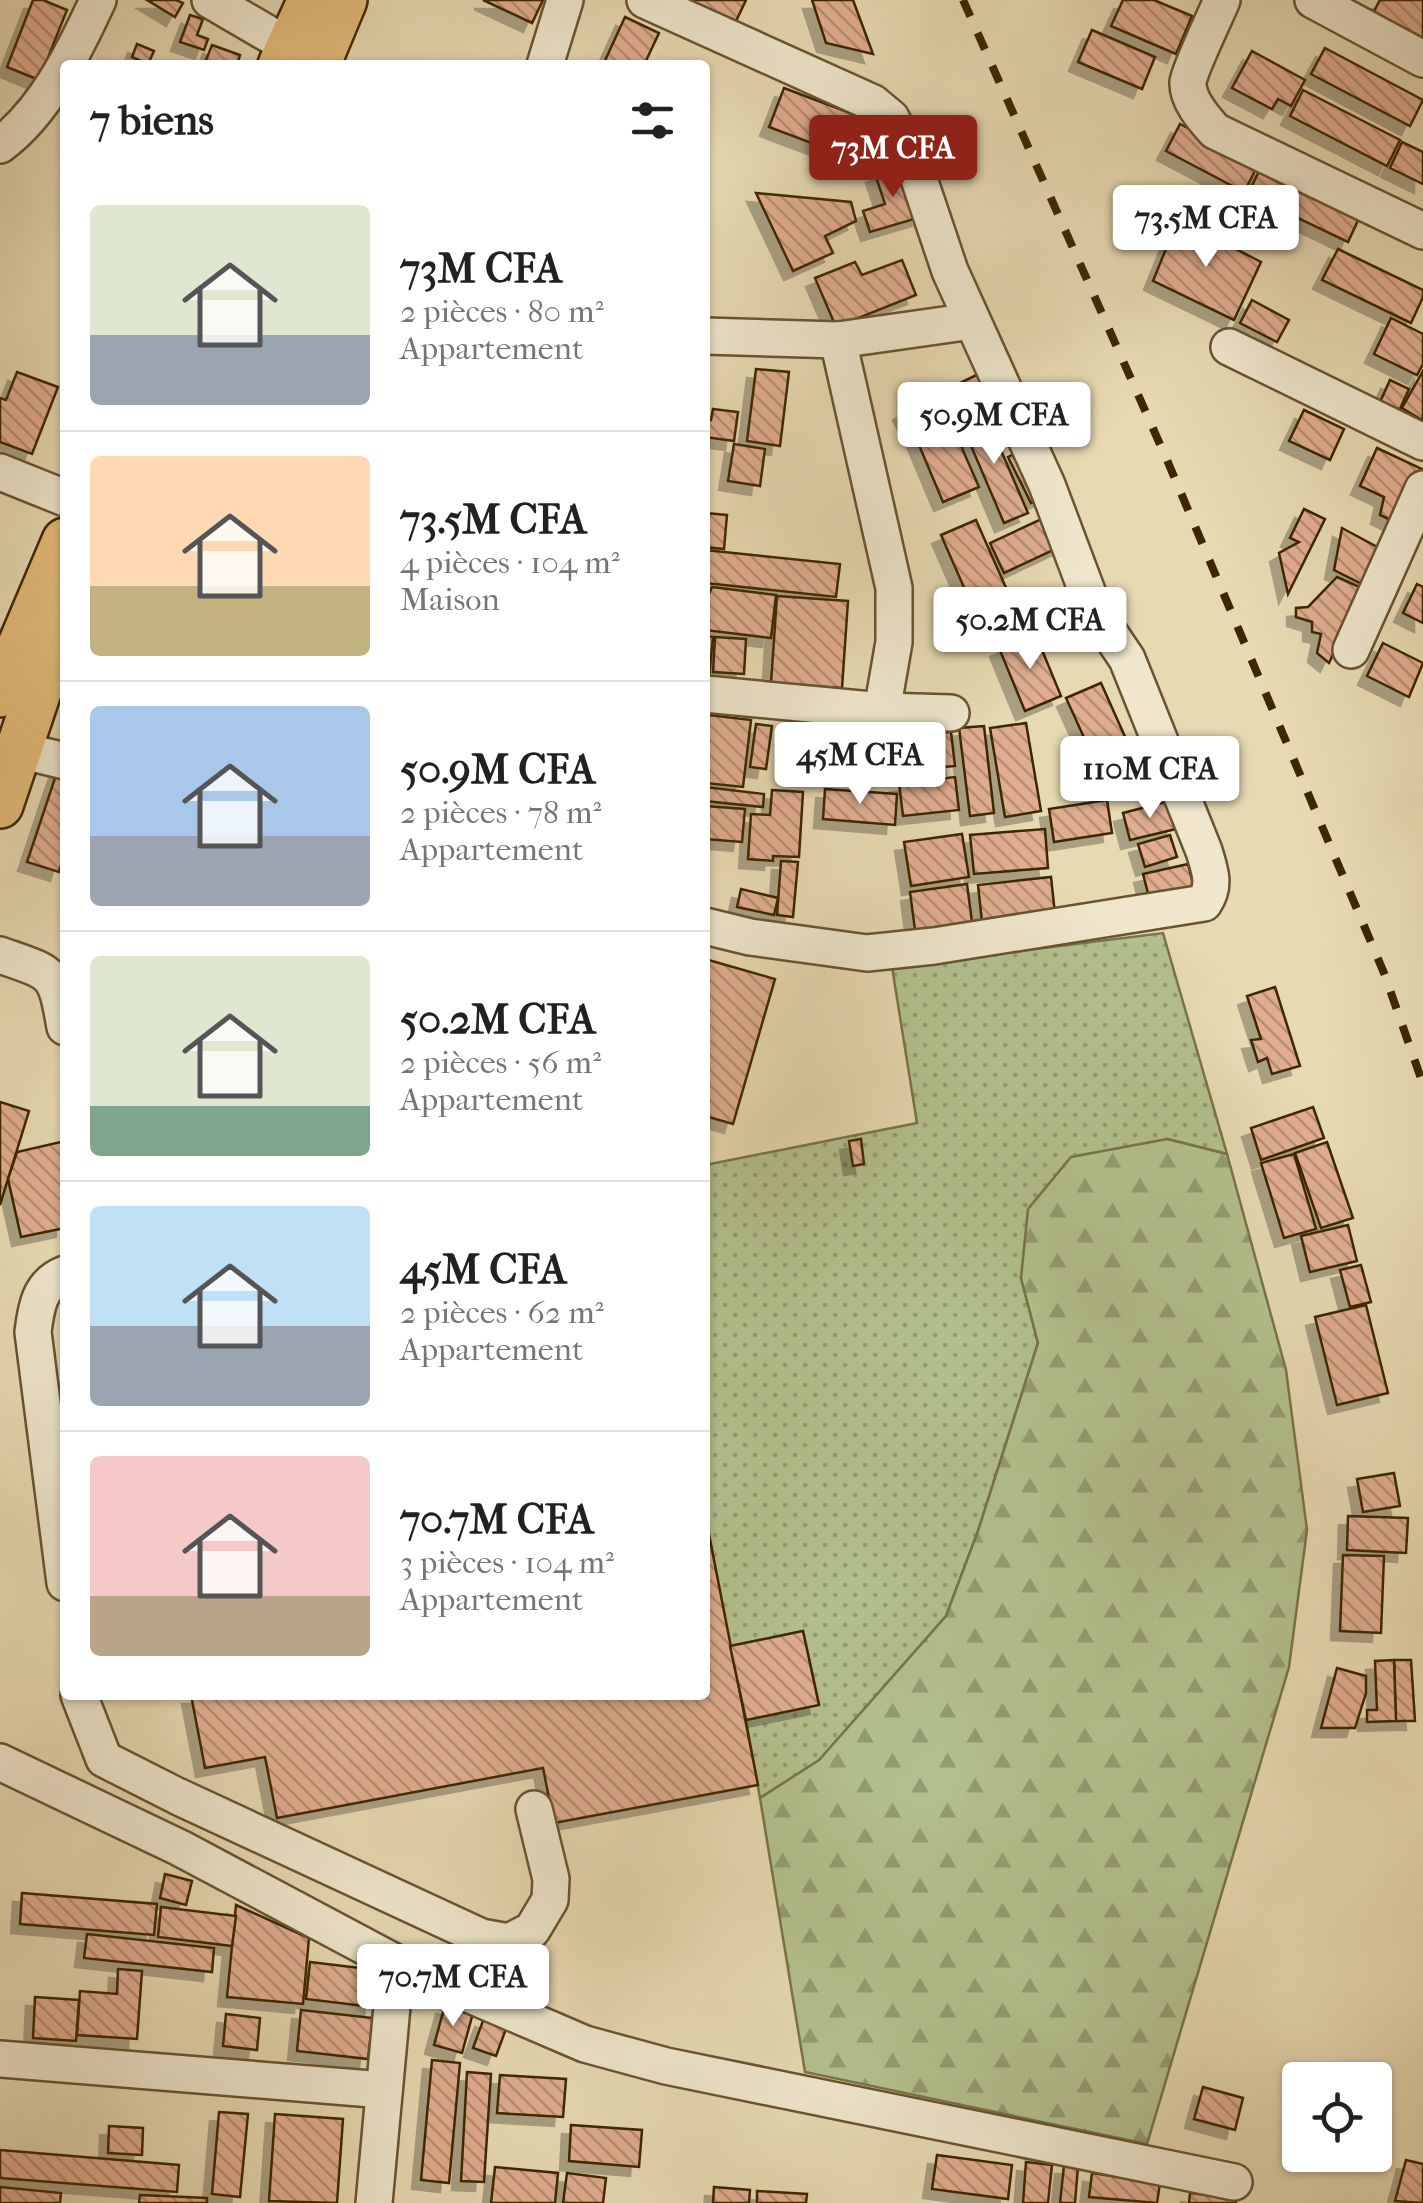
<!DOCTYPE html>
<html lang="fr">
<head>
<meta charset="utf-8">
<style>
  :root { --surface:#fff; --page:#f6f6f6; --text:#202124; --muted:#757577; --line:#e0e0e0; --accent:#8f2418 }
  body { margin:0; font-family:"IM FELL French Canon",serif; background:var(--page); color:var(--text); height:100vh; display:flex; flex-direction:column; font-size:38px; white-space:nowrap }
  * { box-sizing:border-box; margin:0 }
  p { font-size:32px; color:var(--muted) }
  .icon { flex:none; width:55px; height:55px; fill:none; stroke:currentColor; stroke-width:2; stroke-linecap:round; stroke-linejoin:round }
  .map { position:relative; flex:1; overflow:hidden }
  .side { position:absolute; left:60px; top:60px; width:650px; height:1640px; display:flex; flex-direction:column; background:var(--surface); border-radius:10px; box-shadow:0 2px 8px #0004 }
  .side>* { flex:none }
  .controls { position:absolute; left:1282px; top:2062px; display:grid; gap:20px }
  .controls a { display:grid; place-items:center; width:110px; height:110px; border-radius:10px; background:var(--surface); box-shadow:0 2px 8px #0004; font-size:50px }
  .price { position:absolute; translate:-50% -85px; padding:0 22px; border-radius:10px; background:#fff; color:#222; font-size:32px; line-height:65px; filter:drop-shadow(0 2px 5px #0008) }
  .price::after { content:''; position:absolute; left:50%; top:60px; width:30px; height:22px; margin-left:-15px; background:inherit; clip-path:polygon(0 0,100% 0,50% 100%) }
  .price.active { background:var(--accent); color:#fff }
  ul { padding:0; list-style:none }
  li { display:flex; align-items:center; gap:30px; height:250px; padding:0 30px }
  li+li { border-top:2px solid var(--line) }
  li span { display:grid; place-items:center; flex:none; width:280px; height:200px; border-radius:10px; color:#555 }
  li>.icon { margin-inline-start:auto }
  span .icon { width:120px; height:120px; fill:#fffc; stroke-width:1 }
  li b { font-size:42px }
  h2 { display:flex; justify-content:space-between; align-items:center; height:120px; padding:0 30px; font-size:42px }
  .map>svg:first-child { display:block }
  .grass { fill:url(#grass-dots); stroke:#787448; stroke-width:2.5 }
  .forest { fill:url(#forest-firs); stroke:#787448; stroke-width:2.5 }
  .building { fill:url(#building-back-hatch); stroke:#3d2703; stroke-width:2.5; filter:url(#shadow) }
  .lines { fill:none; stroke-linecap:round; stroke-linejoin:round }
  .minor-casing { stroke:#68542f; stroke-width:40 }
  .major-casing { stroke:#3d2703; stroke-width:50 }
  .minor { stroke:#efe6cd; stroke-width:35 }
  .major { stroke:#e4bc79; stroke-width:45 }
  .rail { stroke:#3d2703; stroke-width:8; stroke-dasharray:18 18; stroke-linecap:butt }
</style>
</head>
<body>
<div class="map">
<svg width="1423" height="2203" viewBox="0 0 1423 2203">
  <defs>
    <pattern id="grass-dots" width="8" height="8" patternUnits="userSpaceOnUse" patternTransform="scale(2.5)"><rect width="8" height="8" fill="#b3c08e"/><path d="M2 2h.1M6 6h.1" fill="none" stroke="#939c72" stroke-width="1.8" stroke-linecap="round"/></pattern>
    <pattern id="forest-firs" width="22" height="20" patternUnits="userSpaceOnUse" patternTransform="scale(2.5)"><rect width="22" height="20" fill="#b3c08e"/><path d="M5 1l3.5 6h-7zM16 11l3.5 6h-7z" fill="#939c72"/></pattern>
    <pattern id="building-back-hatch" width="6" height="6" patternUnits="userSpaceOnUse" patternTransform="scale(2.5)"><rect width="6" height="6" fill="#e0ad90"/><path d="M-1 5l2 2M0 0l6 6M5-1l2 2" fill="none" stroke="#b78d73"/></pattern>
    <filter id="shadow"><feDropShadow dx="-9" dy="9" stdDeviation="0" flood-color="#0004"/></filter>
  </defs>
  <rect width="100%" height="100%" fill="#e7d9b2"/>
  <filter id="stains"><feTurbulence type="fractalNoise" baseFrequency=".002" numOctaves="4"/><feColorMatrix values="0 0 0 0 .2 0 0 0 0 .09 0 0 0 0 .02 0 0 0 .5 -.17"/></filter>
  <radialGradient id="worn" r=".72"><stop offset=".6" stop-color="#630" stop-opacity="0"/><stop offset="1" stop-color="#630" stop-opacity=".3"/></radialGradient>
  <path class="grass" d="M 1163,933 L 1227,1154 L 1167,1139 L 1021,1278 L 1038,1343 L 978,1531 L 946,1616 L 819,1761 L 760,1798 L 746,1720 L 819,1704 L 803,1631 L 730,1646 L 705,1514 L 705,1165 L 917,1123 L 892,967 Z"/>
  <path class="forest" d="M 1167,1139 L 1227,1154 L 1286,1370 L 1307,1530 L 1289,1667 L 1147,2144 L 805,2072 L 760,1798 L 819,1760 L 946,1616 L 978,1531 L 1038,1343 L 1021,1278 L 1028,1209 L 1071,1157 Z"/>
  <g class="building">
    <path d="M 33,0 L 43,0 L 67,10 L 39,80 L 7,67 Z"/>
    <path d="M 147,0 L 176,0 L 183,3 L 175,17 Z"/>
    <path d="M 483,0 L 543,0 L 532,23 Z"/>
    <path d="M 689,0 L 746,0 L 736,21 Z"/>
    <path d="M 812,0 L 853,0 L 873,54 L 826,43 Z"/>
    <path d="M 1123,0 L 1154,0 L 1192,16 L 1176,54 L 1111,26 Z"/>
    <path d="M 1380,0 L 1423,0 L 1423,38 L 1373,13 Z"/>
    <path d="M 190,15 L 203,19 L 197,35 L 208,39 L 204,50 L 180,42 Z"/>
    <path d="M 625,17 L 659,33 L 644,65 L 603,65 Z"/>
    <path d="M 1092,30 L 1155,57 L 1142,89 L 1078,62 Z"/>
    <path d="M 137,44 L 154,51 L 148,64 L 132,57 Z"/>
    <path d="M 212,45 L 240,55 L 237,65 L 204,65 Z"/>
    <path d="M 1325,48 L 1423,100 L 1410,126 L 1311,74 Z"/>
    <path d="M 1252,51 L 1305,80 L 1291,106 L 1278,99 L 1272,109 L 1232,88 Z"/>
    <path d="M 784,88 L 874,122 L 859,161 L 769,127 Z"/>
    <path d="M 1303,90 L 1400,140 L 1387,166 L 1290,116 Z"/>
    <path d="M 1180,124 L 1258,165 L 1244,192 L 1166,151 Z"/>
    <path d="M 1402,142 L 1423,152 L 1423,184 L 1390,168 Z"/>
    <path d="M 904,164 L 921,217 L 870,232 L 863,211 L 885,204 L 875,174 Z"/>
    <path d="M 1262,165 L 1361,214 L 1348,242 L 1248,194 Z"/>
    <path d="M 756,193 L 851,202 L 856,221 L 825,236 L 833,253 L 793,271 Z"/>
    <path d="M 1178,219 L 1261,262 L 1234,320 L 1153,281 Z"/>
    <path d="M 1338,249 L 1423,290 L 1423,297 L 1411,323 L 1322,280 Z"/>
    <path d="M 902,260 L 916,295 L 836,327 L 815,278 L 855,262 L 862,275 Z"/>
    <path d="M 1252,300 L 1289,320 L 1277,342 L 1240,323 Z"/>
    <path d="M 1391,318 L 1423,334 L 1423,364 L 1417,375 L 1374,354 Z"/>
    <path d="M 993,367 L 1004,391 L 914,435 L 902,411 Z"/>
    <path d="M 756,369 L 789,372 L 780,446 L 747,441 Z"/>
    <path d="M 1423,371 L 1423,418 L 1422,420 L 1402,408 Z"/>
    <path d="M 17,372 L 58,387 L 32,454 L 0,442 L 0,398 L 6,400 Z"/>
    <path d="M 1390,380 L 1409,389 L 1399,411 L 1380,402 Z"/>
    <path d="M 713,409 L 738,412 L 734,441 L 705,437 L 705,419 L 711,420 Z"/>
    <path d="M 1304,410 L 1344,429 L 1330,460 L 1289,441 Z"/>
    <path d="M 984,411 L 1028,513 L 1004,523 L 960,420 Z"/>
    <path d="M 951,423 L 979,487 L 943,502 L 916,438 Z"/>
    <path d="M 734,444 L 765,449 L 760,486 L 728,481 Z"/>
    <path d="M 1377,448 L 1422,469 L 1397,523 L 1380,515 L 1384,497 L 1360,486 Z"/>
    <path d="M 1024,449 L 1047,495 L 1031,503 L 1008,457 Z"/>
    <path d="M 1304,509 L 1325,519 L 1288,594 L 1279,553 L 1299,542 L 1290,538 Z"/>
    <path d="M 705,513 L 727,515 L 724,549 L 705,547 Z"/>
    <path d="M 1048,516 L 1062,546 L 1004,573 L 990,543 Z"/>
    <path d="M 976,520 L 1022,624 L 987,640 L 941,535 Z"/>
    <path d="M 1342,528 L 1381,549 L 1362,584 L 1334,570 Z"/>
    <path d="M 705,550 L 840,564 L 836,597 L 705,583 Z"/>
    <path d="M 1337,577 L 1364,589 L 1329,663 L 1317,653 L 1321,634 L 1312,632 L 1312,622 L 1296,617 L 1296,608 L 1308,607 Z"/>
    <path d="M 1417,584 L 1423,587 L 1423,623 L 1403,613 Z"/>
    <path d="M 712,587 L 776,595 L 771,638 L 705,630 L 705,593 L 709,594 Z"/>
    <path d="M 777,596 L 848,601 L 842,688 L 771,683 Z"/>
    <path d="M 1035,633 L 1061,696 L 1025,711 L 999,648 Z"/>
    <path d="M 705,636 L 713,637 L 709,678 L 705,677 Z"/>
    <path d="M 715,637 L 746,639 L 744,674 L 713,672 Z"/>
    <path d="M 1383,643 L 1423,663 L 1409,697 L 1367,676 Z"/>
    <path d="M 1101,683 L 1126,739 L 1092,755 L 1066,698 Z"/>
    <path d="M 709,715 L 751,720 L 743,787 L 705,783 Z"/>
    <path d="M 1026,723 L 1041,811 L 1005,817 L 990,728 Z"/>
    <path d="M 756,724 L 772,726 L 766,769 L 750,767 Z"/>
    <path d="M 984,726 L 994,813 L 970,816 L 959,728 Z"/>
    <path d="M 951,732 L 955,766 L 862,775 L 858,741 Z"/>
    <path d="M 828,737 L 855,739 L 853,766 L 826,764 Z"/>
    <path d="M 58,769 L 65,771 L 65,853 L 59,872 L 27,862 Z"/>
    <path d="M 955,777 L 959,810 L 903,816 L 899,783 Z"/>
    <path d="M 705,787 L 764,794 L 763,807 L 705,801 Z"/>
    <path d="M 825,789 L 897,794 L 895,825 L 823,819 Z"/>
    <path d="M 772,790 L 803,792 L 799,857 L 773,856 L 773,861 L 748,859 L 751,814 L 770,815 Z"/>
    <path d="M 1107,800 L 1112,833 L 1054,842 L 1049,809 Z"/>
    <path d="M 1169,801 L 1176,829 L 1130,840 L 1123,813 Z"/>
    <path d="M 705,806 L 745,809 L 742,842 L 705,839 Z"/>
    <path d="M 1045,829 L 1048,868 L 974,874 L 970,835 Z"/>
    <path d="M 962,834 L 969,877 L 911,886 L 904,842 Z"/>
    <path d="M 1170,835 L 1177,857 L 1145,867 L 1138,844 Z"/>
    <path d="M 781,861 L 798,862 L 793,917 L 777,915 Z"/>
    <path d="M 1188,864 L 1195,891 L 1150,901 L 1143,874 Z"/>
    <path d="M 1051,877 L 1055,914 L 982,922 L 978,885 Z"/>
    <path d="M 967,884 L 972,922 L 915,930 L 910,892 Z"/>
    <path d="M 741,889 L 778,898 L 774,915 L 737,907 Z"/>
    <path d="M 705,959 L 775,979 L 733,1124 L 705,1116 Z"/>
    <path d="M 1275,987 L 1300,1066 L 1272,1074 L 1267,1058 L 1258,1062 L 1251,1040 L 1261,1039 L 1247,996 Z"/>
    <path d="M 0,1102 L 29,1111 L 0,1205 Z"/>
    <path d="M 1313,1107 L 1324,1138 L 1261,1160 L 1251,1128 Z"/>
    <path d="M 861,1139 L 864,1164 L 853,1166 L 849,1141 Z"/>
    <path d="M 65,1141 L 65,1228 L 21,1237 L 8,1179 L 17,1152 Z"/>
    <path d="M 1327,1142 L 1353,1218 L 1321,1228 L 1295,1153 Z"/>
    <path d="M 1294,1154 L 1316,1229 L 1284,1238 L 1261,1163 Z"/>
    <path d="M 1348,1225 L 1357,1261 L 1310,1272 L 1301,1236 Z"/>
    <path d="M 1361,1265 L 1371,1302 L 1350,1307 L 1340,1270 Z"/>
    <path d="M 1366,1305 L 1388,1393 L 1337,1405 L 1315,1317 Z"/>
    <path d="M 1394,1473 L 1400,1506 L 1363,1512 L 1357,1479 Z"/>
    <path d="M 705,1514 L 758,1785 L 554,1823 L 543,1768 L 277,1818 L 265,1757 L 205,1768 L 191,1695 L 705,1695 Z"/>
    <path d="M 1348,1516 L 1408,1518 L 1406,1553 L 1347,1550 Z"/>
    <path d="M 1343,1555 L 1384,1556 L 1381,1633 L 1340,1631 Z"/>
    <path d="M 803,1631 L 819,1705 L 746,1720 L 730,1646 Z"/>
    <path d="M 1394,1660 L 1411,1660 L 1415,1721 L 1396,1721 Z"/>
    <path d="M 1394,1660 L 1396,1721 L 1367,1722 L 1367,1710 L 1377,1710 L 1375,1661 Z"/>
    <path d="M 1337,1668 L 1366,1676 L 1366,1693 L 1355,1728 L 1321,1728 Z"/>
    <path d="M 165,1874 L 192,1881 L 186,1905 L 160,1898 Z"/>
    <path d="M 22,1893 L 157,1904 L 154,1935 L 20,1924 Z"/>
    <path d="M 236,1905 L 309,1938 L 303,2004 L 227,1997 Z"/>
    <path d="M 161,1907 L 236,1916 L 232,1946 L 158,1937 Z"/>
    <path d="M 87,1934 L 214,1948 L 212,1972 L 84,1958 Z"/>
    <path d="M 310,1962 L 377,1970 L 373,2007 L 306,1999 Z"/>
    <path d="M 118,1969 L 142,1971 L 137,2039 L 77,2035 L 80,1991 L 117,1994 Z"/>
    <path d="M 35,1997 L 79,2000 L 76,2041 L 33,2038 Z"/>
    <path d="M 445,2005 L 473,2013 L 462,2053 L 434,2045 Z"/>
    <path d="M 301,2010 L 373,2018 L 368,2059 L 297,2051 Z"/>
    <path d="M 226,2014 L 260,2018 L 257,2050 L 223,2046 Z"/>
    <path d="M 484,2018 L 507,2026 L 496,2056 L 473,2048 Z"/>
    <path d="M 432,2060 L 460,2063 L 449,2183 L 421,2180 Z"/>
    <path d="M 467,2072 L 491,2074 L 484,2182 L 461,2181 Z"/>
    <path d="M 500,2075 L 566,2079 L 563,2117 L 497,2113 Z"/>
    <path d="M 1203,2087 L 1243,2098 L 1235,2130 L 1194,2119 Z"/>
    <path d="M 219,2112 L 248,2114 L 240,2197 L 212,2194 Z"/>
    <path d="M 275,2114 L 343,2119 L 337,2203 L 269,2201 Z"/>
    <path d="M 571,2125 L 642,2130 L 639,2167 L 569,2161 Z"/>
    <path d="M 109,2126 L 143,2128 L 142,2155 L 108,2153 Z"/>
    <path d="M 0,2150 L 179,2165 L 177,2192 L 0,2178 Z"/>
    <path d="M 937,2155 L 1012,2165 L 1008,2199 L 932,2189 Z"/>
    <path d="M 1406,2160 L 1423,2164 L 1423,2203 L 1395,2201 Z"/>
    <path d="M 1026,2162 L 1052,2165 L 1048,2203 L 1023,2203 Z"/>
    <path d="M 1064,2165 L 1078,2166 L 1075,2203 L 1060,2203 Z"/>
    <path d="M 495,2167 L 558,2173 L 555,2203 L 491,2203 Z"/>
    <path d="M 567,2173 L 606,2178 L 603,2203 L 563,2203 Z"/>
    <path d="M 1092,2173 L 1160,2183 L 1157,2203 L 1089,2197 Z"/>
    <path d="M 0,2187 L 61,2193 L 60,2203 L 0,2203 Z"/>
    <path d="M 714,2187 L 750,2190 L 749,2203 L 713,2203 Z"/>
    <path d="M 757,2191 L 807,2194 L 806,2203 L 757,2203 Z"/>
    <path d="M 1190,2193 L 1236,2198 L 1236,2203 L 1189,2203 Z"/>
    <path d="M 140,2195 L 207,2198 L 207,2203 L 139,2203 Z"/>
  </g>
  <g class="lines">
    <defs>
      <g id="minor">
        <path d="M 210,0 L 289,46"/>
        <path d="M 645,0 L 873,103 L 891,118 L 913,161 L 950,271 L 1047,485 L 1094,610 L 1127,659 L 1204,851 C 1210,871 1216,885 1204,903 L 934,946 L 867,953 L 750,937 L 705,926"/>
        <path d="M 1222,0 C 1215,17 1190,68 1188,82 C 1187,100 1204,119 1215,131 L 1423,231"/>
        <path d="M 1313,0 L 1423,59"/>
        <path d="M 545,65 L 565,0"/>
        <path d="M 0,145 C 45,112 75,50 98,0"/>
        <path d="M 705,336 L 838,340 L 972,321"/>
        <path d="M 838,340 L 894,588 L 894,642 L 882,711"/>
        <path d="M 1229,347 L 1423,442"/>
        <path d="M 0,472 L 65,498"/>
        <path d="M 1351,650 L 1423,489"/>
        <path d="M 705,694 L 882,711 L 951,713"/>
        <path d="M 19,750 L 65,761"/>
        <path d="M 0,955 C 54,974 55,970 65,1027"/>
        <path d="M 65,1274 C 39,1284 36,1308 33,1332 L 65,1583"/>
        <path d="M 79,1695 L 104,1759 L 177,1796 L 481,1937 L 509,1942 L 532,1930 L 550,1900 L 551,1879 L 534,1809"/>
        <path d="M 0,1762 L 180,1848 L 396,1963 L 585,2044 L 666,2066 L 1234,2182"/>
        <path d="M 0,2059 L 384,2090"/>
        <path d="M 374,2203 L 396,1963"/>
      </g>
      <g id="major">
        <path d="M 281,65 L 311,0"/>
        <path d="M 317,65 L 344,0"/>
        <path d="M 0,694 L 65,541"/>
        <path d="M 0,805 L 50,656 L 65,622"/>
      </g>
    </defs>
    <use href="#minor" class="minor-casing"/>
    <use href="#major" class="major-casing"/>
    <use href="#minor" class="minor"/>
    <use href="#major" class="major"/>
    <path class="rail" d="M 963,0 L 1167,460 L 1384,973 L 1423,1084"/>
  </g>
  <rect width="100%" height="100%" filter="url(#stains)"/>
  <rect width="100%" height="100%" fill="url(#worn)"/>
</svg>
<div class="controls">
<a><svg class="icon" aria-label="locate" viewBox="0 0 24 24"><circle cx="12" cy="12" r="6"/><path d="M12 2v4M12 18v4M2 12h4M18 12h4"/></svg></a>
</div>
<b class="price active" style="left:893px;top:200px">73M CFA</b>
<b class="price" style="left:1206px;top:270px">73.5M CFA</b>
<b class="price" style="left:994px;top:467px">50.9M CFA</b>
<b class="price" style="left:1030px;top:672px">50.2M CFA</b>
<b class="price" style="left:860px;top:807px">45M CFA</b>
<b class="price" style="left:1150px;top:821px">110M CFA</b>
<b class="price" style="left:453px;top:2029px">70.7M CFA</b>
<section class="side">
<h2>7 biens<svg class="icon" aria-label="filters" viewBox="0 0 24 24"><path d="M4 7h16M4 17h16"/><circle cx="9" cy="7" r="2"/><circle cx="15" cy="17" r="2"/></svg></h2>
<ul>
<li><span style="background:linear-gradient(#dfe7d0 65%,#9aa5b1 0)"><svg class="icon" aria-label="home" viewBox="0 0 24 24"><path d="M3 11l9-7 9 7M6 9v11h12V9"/></svg></span><div><b>73M CFA</b><p>2 pièces · 80 m²</p><p>Appartement</p></div></li>
<li><span style="background:linear-gradient(#ffd9b3 65%,#c2b280 0)"><svg class="icon" aria-label="home" viewBox="0 0 24 24"><path d="M3 11l9-7 9 7M6 9v11h12V9"/></svg></span><div><b>73.5M CFA</b><p>4 pièces · 104 m²</p><p>Maison</p></div></li>
<li><span style="background:linear-gradient(#a9c7e8 65%,#9aa5b1 0)"><svg class="icon" aria-label="home" viewBox="0 0 24 24"><path d="M3 11l9-7 9 7M6 9v11h12V9"/></svg></span><div><b>50.9M CFA</b><p>2 pièces · 78 m²</p><p>Appartement</p></div></li>
<li><span style="background:linear-gradient(#dfe7d0 75%,#7fa58c 0)"><svg class="icon" aria-label="home" viewBox="0 0 24 24"><path d="M3 11l9-7 9 7M6 9v11h12V9"/></svg></span><div><b>50.2M CFA</b><p>2 pièces · 56 m²</p><p>Appartement</p></div></li>
<li><span style="background:linear-gradient(#bfe0f5 60%,#9aa5b1 0)"><svg class="icon" aria-label="home" viewBox="0 0 24 24"><path d="M3 11l9-7 9 7M6 9v11h12V9"/></svg></span><div><b>45M CFA</b><p>2 pièces · 62 m²</p><p>Appartement</p></div></li>
<li><span style="background:linear-gradient(#f6c9c9 70%,#b9a48a 0)"><svg class="icon" aria-label="home" viewBox="0 0 24 24"><path d="M3 11l9-7 9 7M6 9v11h12V9"/></svg></span><div><b>70.7M CFA</b><p>3 pièces · 104 m²</p><p>Appartement</p></div></li>
</ul>
</section>
</div>
</body>
</html>
